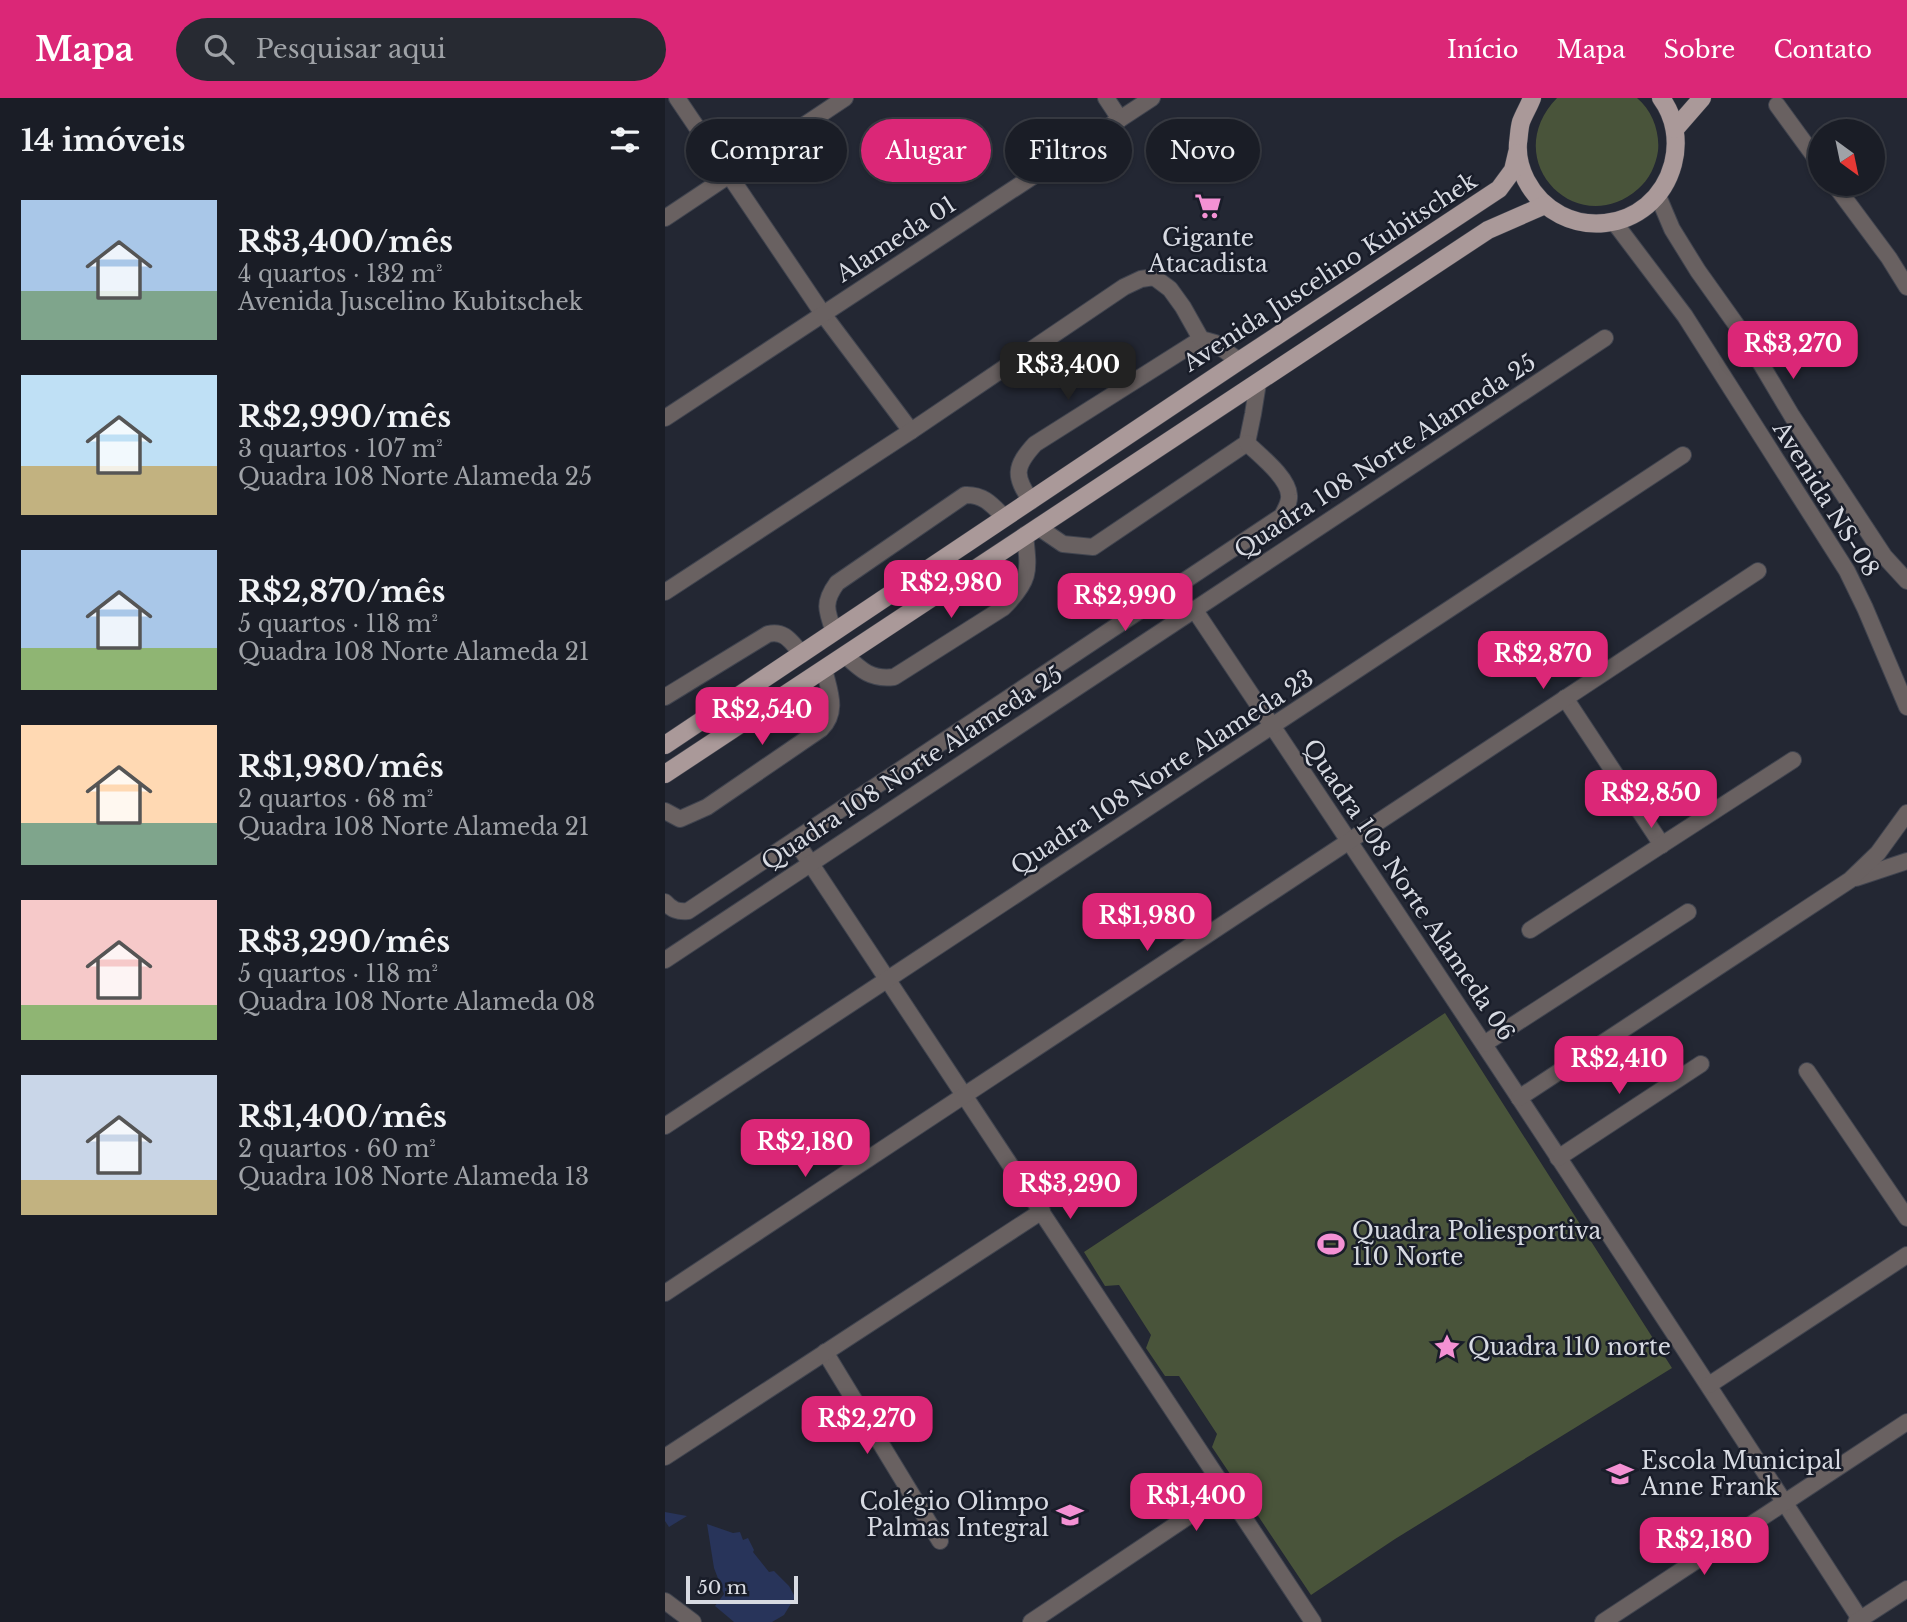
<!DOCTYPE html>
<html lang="pt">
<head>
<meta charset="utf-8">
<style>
  :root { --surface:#1a1d26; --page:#272a32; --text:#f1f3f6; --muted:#9fa2a7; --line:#383b43; --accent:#db2777 }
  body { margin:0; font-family:"Libre Baskerville",serif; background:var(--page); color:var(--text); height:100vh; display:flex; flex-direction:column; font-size:26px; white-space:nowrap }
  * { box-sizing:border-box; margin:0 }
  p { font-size:23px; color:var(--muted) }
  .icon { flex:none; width:38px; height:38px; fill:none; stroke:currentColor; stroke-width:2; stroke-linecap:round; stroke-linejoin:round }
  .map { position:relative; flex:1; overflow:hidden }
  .side { display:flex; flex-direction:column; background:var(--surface); width:665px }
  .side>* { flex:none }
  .top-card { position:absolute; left:21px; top:21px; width:665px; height:63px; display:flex; gap:14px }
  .needle { width:46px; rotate:147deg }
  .buttons { position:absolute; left:1143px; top:21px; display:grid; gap:14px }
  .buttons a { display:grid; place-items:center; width:77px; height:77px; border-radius:50%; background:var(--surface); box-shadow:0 2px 5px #0004,0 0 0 2px var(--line); font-size:35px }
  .scale { position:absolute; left:21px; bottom:18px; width:112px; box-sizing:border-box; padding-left:7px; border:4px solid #d7dae2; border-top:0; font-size:19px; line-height:24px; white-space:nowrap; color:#d7dae2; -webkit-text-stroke:5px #191d29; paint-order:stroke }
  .price { position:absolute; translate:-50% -60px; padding:0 16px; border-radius:14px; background:var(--accent); color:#fff; font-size:23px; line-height:46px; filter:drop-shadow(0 2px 4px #0008) }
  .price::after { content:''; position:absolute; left:50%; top:42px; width:21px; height:16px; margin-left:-10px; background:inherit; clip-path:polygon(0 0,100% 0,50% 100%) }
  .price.on { background:#222; color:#fff }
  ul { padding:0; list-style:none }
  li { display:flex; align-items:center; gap:21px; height:175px; padding:0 21px }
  li span { display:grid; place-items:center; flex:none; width:196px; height:140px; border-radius:0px; color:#555 }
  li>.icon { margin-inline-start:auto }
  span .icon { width:84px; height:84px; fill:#fffc; stroke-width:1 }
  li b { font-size:30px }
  h2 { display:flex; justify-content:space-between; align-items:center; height:84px; padding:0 21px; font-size:30px }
  .tag { padding:0 24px; border-radius:32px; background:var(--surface); box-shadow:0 2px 5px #0004,0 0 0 2px var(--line); font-size:24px; line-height:63px }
  .tag.on { background:var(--accent); color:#fff }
  header { display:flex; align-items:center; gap:42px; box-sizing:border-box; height:98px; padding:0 35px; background:var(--accent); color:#fff }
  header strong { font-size:33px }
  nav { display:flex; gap:38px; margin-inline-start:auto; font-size:24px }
  .search { width:490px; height:63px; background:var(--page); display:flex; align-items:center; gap:18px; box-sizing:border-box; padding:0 24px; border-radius:38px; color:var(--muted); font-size:26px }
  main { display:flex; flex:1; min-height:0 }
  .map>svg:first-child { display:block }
  .green { fill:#49543a }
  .building { fill:#28345a }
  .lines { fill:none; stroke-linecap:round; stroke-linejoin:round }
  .minor-casing { stroke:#40444f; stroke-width:18 }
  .major-casing { stroke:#40444f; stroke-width:19 }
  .minor { stroke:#696161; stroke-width:16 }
  .major { stroke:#a99; stroke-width:18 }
  .labels { text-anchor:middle; stroke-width:5; stroke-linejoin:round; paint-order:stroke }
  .poi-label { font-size:23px; fill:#d7dae2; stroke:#191d29; text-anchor:start }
  .street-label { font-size:23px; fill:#d7dae2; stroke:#191d29 }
</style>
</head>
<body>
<header>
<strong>Mapa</strong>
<div class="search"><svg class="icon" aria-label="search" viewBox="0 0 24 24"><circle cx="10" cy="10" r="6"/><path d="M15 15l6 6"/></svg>Pesquisar aqui</div>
<nav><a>Início</a><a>Mapa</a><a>Sobre</a><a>Contato</a></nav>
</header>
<main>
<section class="side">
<h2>14 imóveis<svg class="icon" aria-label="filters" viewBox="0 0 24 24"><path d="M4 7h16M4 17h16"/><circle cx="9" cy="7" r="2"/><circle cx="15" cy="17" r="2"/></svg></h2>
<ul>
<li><span style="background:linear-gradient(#a9c7e8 65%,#7fa58c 0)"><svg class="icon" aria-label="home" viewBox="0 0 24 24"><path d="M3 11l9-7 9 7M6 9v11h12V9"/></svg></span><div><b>R$3,400/mês</b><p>4 quartos · 132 m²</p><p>Avenida Juscelino Kubitschek</p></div></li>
<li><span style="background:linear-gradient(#bfe0f5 65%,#c2b280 0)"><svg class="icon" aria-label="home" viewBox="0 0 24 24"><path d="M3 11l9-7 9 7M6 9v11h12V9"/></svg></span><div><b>R$2,990/mês</b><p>3 quartos · 107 m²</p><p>Quadra 108 Norte Alameda 25</p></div></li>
<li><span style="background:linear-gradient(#a9c7e8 70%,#8fb573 0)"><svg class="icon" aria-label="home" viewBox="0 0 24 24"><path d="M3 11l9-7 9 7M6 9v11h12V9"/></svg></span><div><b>R$2,870/mês</b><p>5 quartos · 118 m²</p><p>Quadra 108 Norte Alameda 21</p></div></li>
<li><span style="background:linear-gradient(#ffd9b3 70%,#7fa58c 0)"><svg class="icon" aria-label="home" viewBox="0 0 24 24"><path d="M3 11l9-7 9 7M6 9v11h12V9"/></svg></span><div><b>R$1,980/mês</b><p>2 quartos · 68 m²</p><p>Quadra 108 Norte Alameda 21</p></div></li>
<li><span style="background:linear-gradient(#f6c9c9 75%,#8fb573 0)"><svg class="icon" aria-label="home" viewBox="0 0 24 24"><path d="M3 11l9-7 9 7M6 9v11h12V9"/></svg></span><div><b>R$3,290/mês</b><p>5 quartos · 118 m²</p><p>Quadra 108 Norte Alameda 08</p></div></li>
<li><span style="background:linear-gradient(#c9d6e8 75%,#c2b280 0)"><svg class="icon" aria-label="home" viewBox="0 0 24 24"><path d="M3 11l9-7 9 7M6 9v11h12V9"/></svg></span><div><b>R$1,400/mês</b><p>2 quartos · 60 m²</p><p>Quadra 108 Norte Alameda 13</p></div></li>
</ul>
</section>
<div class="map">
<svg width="1242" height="1524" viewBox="0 0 1242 1524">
  <rect width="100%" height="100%" fill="#232733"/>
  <g class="green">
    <path d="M 892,0 L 972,0 C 987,12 995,34 993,53 C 991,67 984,82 973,91 C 912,144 832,62 892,0 Z"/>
    <path d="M 780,915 L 1007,1270 L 730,1441 L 646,1497 L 547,1349 L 552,1336 L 514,1278 L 500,1278 L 481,1250 L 486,1237 L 454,1187 L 440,1188 L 419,1154 Z"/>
  </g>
  <g class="building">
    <path d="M 0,1414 L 22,1418 L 4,1429 L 0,1423 Z"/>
    <path d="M 42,1426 L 68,1435 L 75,1434 L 78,1442 L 83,1440 L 89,1452 L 88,1454 L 104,1474 L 109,1473 L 124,1488 L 130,1499 L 119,1517 L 107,1524 L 69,1524 L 50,1508 L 59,1496 L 49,1470 Z"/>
  </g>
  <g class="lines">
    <defs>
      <g id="minor">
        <path d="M 12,0 L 158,216 L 246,333"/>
        <path d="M 441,0 L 455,21"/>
        <path d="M 1112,7 L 1155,66"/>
        <path d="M 1169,86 L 1224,160 L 1242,189"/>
        <path d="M 993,98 L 1007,131 L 1033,173 L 1080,239 L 1127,318 L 1219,458 L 1242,483"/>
        <path d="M 0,120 L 180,0"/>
        <path d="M 949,124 L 1020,218 L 1182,473 L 1200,510 L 1242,609"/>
        <path d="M 0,320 L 487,0"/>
        <path d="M 366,403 C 349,378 349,369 370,346 L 536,241"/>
        <path d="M 373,429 L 398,446 L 428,449 L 582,345 L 588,316 L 593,285"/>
        <path d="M 0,494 L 246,333 L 459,189 L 476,181 L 489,179 L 505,191 L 518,209 L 536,241 L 550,245 L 574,263"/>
        <path d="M 529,511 C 754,847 977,1184 1197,1524"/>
        <path d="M 169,534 C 161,512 158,504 172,485 L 300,397 C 319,396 328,408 340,420"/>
        <path d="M 180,557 C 196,572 206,582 229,579 L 338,510 C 366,482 364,474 360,437"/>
        <path d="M 0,599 L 103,536 C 120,532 126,544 137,556"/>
        <path d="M 900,600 L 997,747"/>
        <path d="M 0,713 L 15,721 L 42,709 L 156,631 C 174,613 164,593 159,571"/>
        <path d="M 130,742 L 648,1524"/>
        <path d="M 1191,780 L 1242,763"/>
        <path d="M 0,804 C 7,812 13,814 23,813 L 617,418 C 620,411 625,405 624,397 C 623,379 594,357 582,345"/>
        <path d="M 865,832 L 1128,662"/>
        <path d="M 0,862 L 940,240"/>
        <path d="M 819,946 L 1023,814"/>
        <path d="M 1142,973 L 1242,1120"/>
        <path d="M 854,1000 L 1185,782 L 1213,755 L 1242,715"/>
        <path d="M 0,1028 L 1018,357"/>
        <path d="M 893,1060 L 1036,966"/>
        <path d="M 0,1195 L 1093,473"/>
        <path d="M 160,1254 L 275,1443"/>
        <path d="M 1044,1287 L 1242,1157"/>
        <path d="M 0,1359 L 377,1113"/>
        <path d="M 0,1503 L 28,1524"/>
        <path d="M 366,1524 L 561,1393"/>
        <path d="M 938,1524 L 1242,1324"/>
        <path d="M 1191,1524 L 1242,1491"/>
      </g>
      <g id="major">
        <path d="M 867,0 C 864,8 859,16 856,24 C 854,31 854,39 853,45 C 852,58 855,70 861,82 C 895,147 989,137 1008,66 C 1014,43 1010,19 996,0"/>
        <path d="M 1010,31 L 1037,0"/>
        <path d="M 0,647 L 574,263 L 834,91 L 848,72 L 852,55"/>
        <path d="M 0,676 L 823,132 L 880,107"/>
      </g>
    </defs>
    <use href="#minor" class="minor-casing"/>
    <use href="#major" class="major-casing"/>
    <use href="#minor" class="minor"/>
    <use href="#major" class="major"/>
  </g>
  <defs>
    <symbol id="supermarket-bare" viewBox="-9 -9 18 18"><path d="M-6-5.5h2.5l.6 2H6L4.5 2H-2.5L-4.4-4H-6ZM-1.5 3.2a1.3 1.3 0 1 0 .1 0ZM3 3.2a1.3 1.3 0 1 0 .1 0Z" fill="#f491d4" stroke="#191d29" stroke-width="2.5" paint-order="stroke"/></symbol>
    <symbol id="stadium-bare" viewBox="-9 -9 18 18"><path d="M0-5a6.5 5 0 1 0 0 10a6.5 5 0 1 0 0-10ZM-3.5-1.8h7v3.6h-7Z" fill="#f491d4" stroke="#191d29" stroke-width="2.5" paint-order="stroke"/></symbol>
    <symbol id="sight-bare" viewBox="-9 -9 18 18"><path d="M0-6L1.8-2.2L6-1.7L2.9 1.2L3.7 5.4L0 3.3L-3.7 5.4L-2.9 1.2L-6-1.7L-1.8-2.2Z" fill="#f491d4" stroke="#191d29" stroke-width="2.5" paint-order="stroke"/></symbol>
    <symbol id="school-bare" viewBox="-9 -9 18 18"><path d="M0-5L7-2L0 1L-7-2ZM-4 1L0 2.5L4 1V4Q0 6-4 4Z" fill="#f491d4" stroke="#191d29" stroke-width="2.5" paint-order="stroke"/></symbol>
  </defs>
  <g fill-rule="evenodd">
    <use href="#supermarket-bare" x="524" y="89" width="38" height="38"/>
    <use href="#stadium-bare" x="647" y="1127" width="38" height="38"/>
    <use href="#sight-bare" x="763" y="1230" width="38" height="38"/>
    <use href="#school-bare" x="936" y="1357" width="38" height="38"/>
    <use href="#school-bare" x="386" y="1398" width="38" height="38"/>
  </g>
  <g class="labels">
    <g class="poi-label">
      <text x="543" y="148" text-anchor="middle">Gigante<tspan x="543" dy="26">Atacadista</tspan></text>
      <text x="687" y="1141">Quadra Poliesportiva<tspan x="687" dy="26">110 Norte</tspan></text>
      <text x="803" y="1257">Quadra 110 norte</text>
      <text x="976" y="1371">Escola Municipal<tspan x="976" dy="26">Anne Frank</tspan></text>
      <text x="384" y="1412" text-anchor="end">Colégio Olimpo<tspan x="384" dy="26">Palmas Integral</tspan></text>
    </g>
    <g class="street-label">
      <text transform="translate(231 141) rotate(-33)" y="8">Alameda 01</text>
      <text transform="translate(665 174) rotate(-33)" y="8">Avenida Juscelino Kubitschek</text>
      <text transform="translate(720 358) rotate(-33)" y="8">Quadra 108 Norte Alameda 25</text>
      <text transform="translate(1161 401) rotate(58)" y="8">Avenida NS-08</text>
      <text transform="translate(247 670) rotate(-33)" y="8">Quadra 108 Norte Alameda 25</text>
      <text transform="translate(497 674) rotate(-33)" y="8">Quadra 108 Norte Alameda 23</text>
      <text transform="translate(744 792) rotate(56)" y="8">Quadra 108 Norte Alameda 06</text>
    </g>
  </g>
</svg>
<div class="buttons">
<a><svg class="needle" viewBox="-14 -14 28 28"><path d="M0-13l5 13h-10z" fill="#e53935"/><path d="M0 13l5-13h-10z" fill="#9fa2a7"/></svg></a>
</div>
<div class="scale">50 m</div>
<b class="price" style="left:1128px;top:283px">R$3,270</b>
<b class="price on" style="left:403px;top:304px">R$3,400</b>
<b class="price" style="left:286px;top:522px">R$2,980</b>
<b class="price" style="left:460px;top:535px">R$2,990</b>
<b class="price" style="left:878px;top:593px">R$2,870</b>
<b class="price" style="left:97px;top:649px">R$2,540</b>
<b class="price" style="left:986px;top:732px">R$2,850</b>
<b class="price" style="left:482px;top:855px">R$1,980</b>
<b class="price" style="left:954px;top:998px">R$2,410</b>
<b class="price" style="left:140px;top:1081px">R$2,180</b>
<b class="price" style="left:405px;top:1123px">R$3,290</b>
<b class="price" style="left:202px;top:1358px">R$2,270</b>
<b class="price" style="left:531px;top:1435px">R$1,400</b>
<b class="price" style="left:1039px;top:1479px">R$2,180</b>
<div class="top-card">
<a class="tag">Comprar</a>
<a class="tag on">Alugar</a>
<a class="tag">Filtros</a>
<a class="tag">Novo</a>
</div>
</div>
</main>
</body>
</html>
